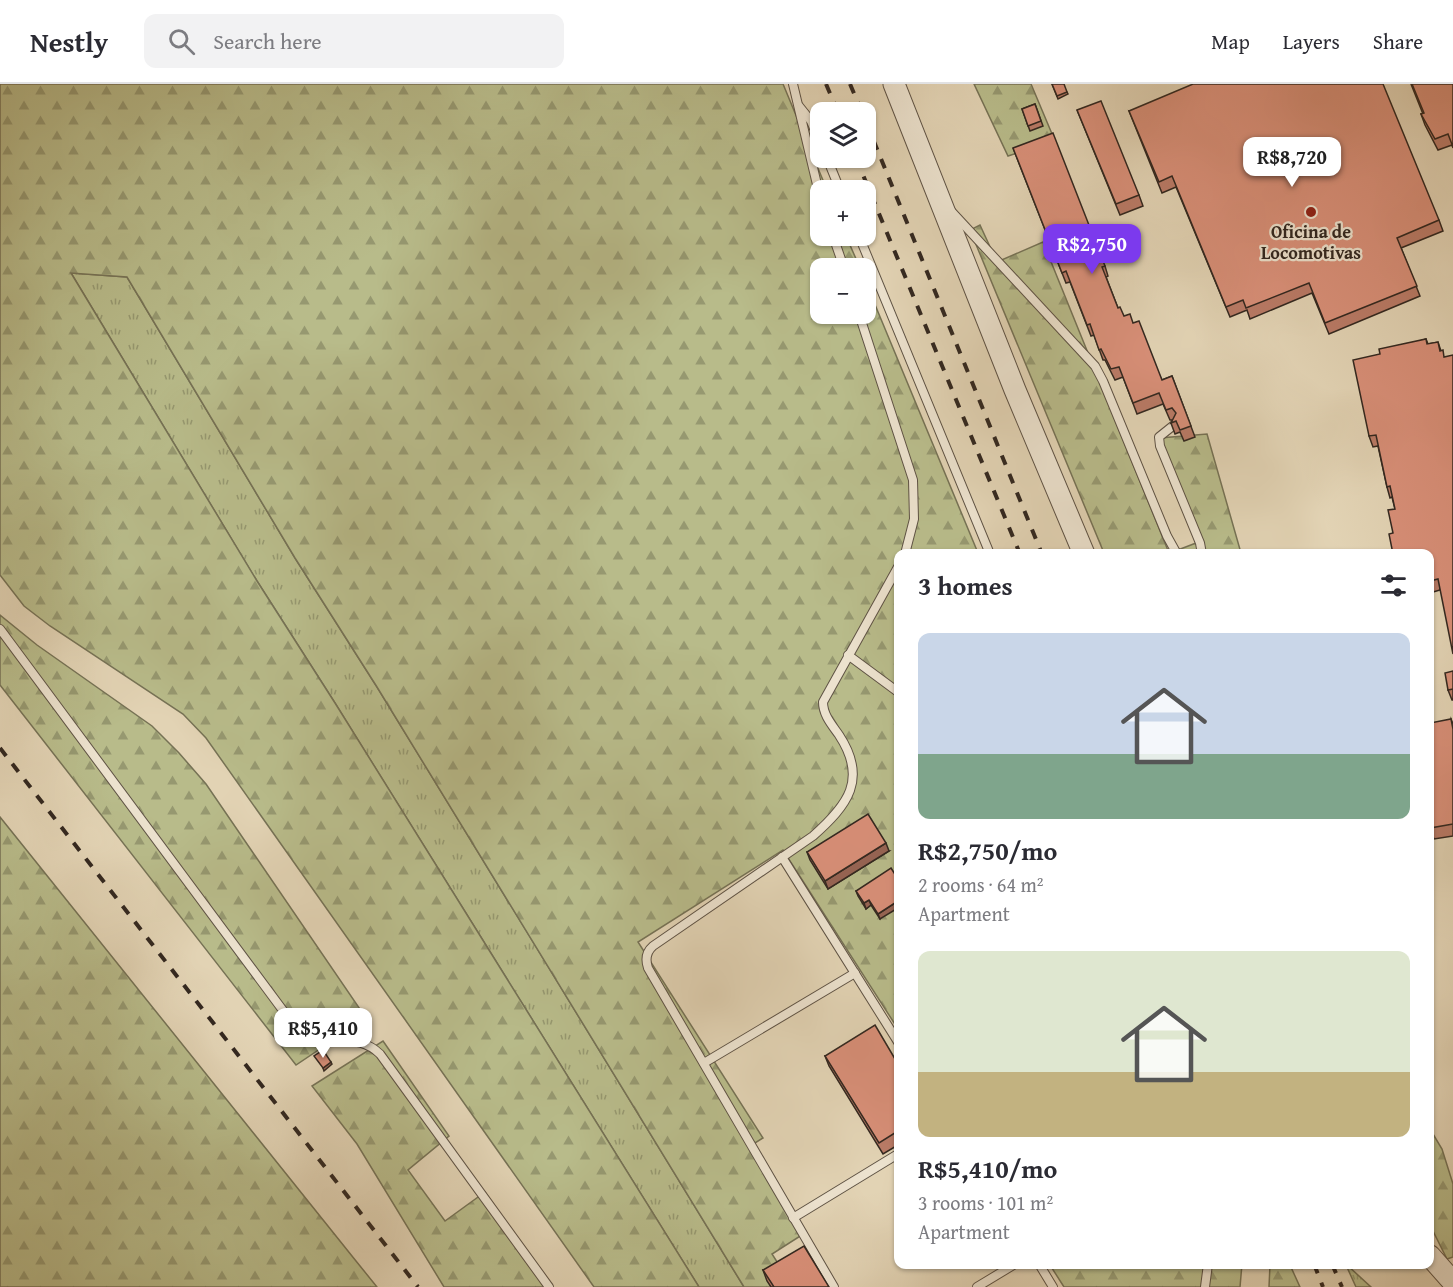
<!DOCTYPE html>
<html lang="en">
<head>
<meta charset="utf-8">
<style>
  :root { --surface:#fff; --page:#f2f2f3; --text:#2b2b33; --muted:#7c7c81; --line:#e1e1e2; --accent:#7c3aed }
  body { margin:0; font-family:"Gentium Book Plus",serif; background:var(--page); color:var(--text); height:100vh; display:flex; flex-direction:column; font-size:22px; white-space:nowrap }
  * { box-sizing:border-box; margin:0 }
  p { font-size:20px; color:var(--muted) }
  .icon { flex:none; width:33px; height:33px; fill:none; stroke:currentColor; stroke-width:2; stroke-linecap:round; stroke-linejoin:round }
  .map { position:relative; flex:1; overflow:hidden }
  .panel { position:absolute; left:894px; top:465px; width:540px; height:720px; display:flex; flex-direction:column; background:var(--surface); border-radius:12px; box-shadow:0 2px 4px #0004 }
  .panel>* { flex:none }
  .tools { position:absolute; left:810px; top:18px; display:grid; gap:12px }
  .tools a { display:grid; place-items:center; width:66px; height:66px; border-radius:12px; background:var(--surface); box-shadow:0 2px 4px #0004; font-size:30px }
  .price { position:absolute; translate:-50% -51px; padding:0 14px; border-radius:12px; background:#fff; color:#222; font-size:20px; line-height:39px; filter:drop-shadow(0 2px 3px #0008) }
  .price::after { content:''; position:absolute; left:50%; top:36px; width:18px; height:14px; margin-left:-9px; background:inherit; clip-path:polygon(0 0,100% 0,50% 100%) }
  .price.active { background:var(--accent); color:#fff }
  ul { padding:0; list-style:none }
  li { display:grid; align-content:center; gap:12px; height:318px; padding:0 24px }
  li span { display:grid; place-items:center; height:186px; border-radius:12px; color:#555 }
  li>.icon { margin-inline-start:auto }
  span .icon { width:108px; height:108px; fill:#fffc; stroke-width:1 }
  li b { font-size:26px }
  h2 { display:flex; justify-content:space-between; align-items:center; height:72px; padding:0 24px; font-size:26px }
  header { display:flex; align-items:center; gap:36px; box-sizing:border-box; height:84px; padding:0 30px; background:var(--surface); border-bottom:2px solid var(--line) }
  header strong { font-size:28px }
  nav { display:flex; gap:33px; margin-inline-start:auto; font-size:21px }
  .search { width:420px; height:54px; background:var(--page); display:flex; align-items:center; gap:15px; box-sizing:border-box; padding:0 21px; border-radius:12px; color:var(--muted); font-size:22px }
  .map>svg:first-child { display:block }
  .grass { fill:url(#grass-tufts); stroke:#767255; stroke-width:1.5 }
  .forest { fill:url(#forest-firs); stroke:#767255; stroke-width:1.5 }
  .lines { fill:none; stroke-linecap:round; stroke-linejoin:round }
  .service-casing { stroke:#5f5345; stroke-width:10 }
  .tertiary-casing { stroke:#5f5345; stroke-width:23 }
  .service { stroke:#ece2ce; stroke-width:8 }
  .tertiary { stroke:#ece2ce; stroke-width:21 }
  .rail { stroke:#332820; stroke-width:4; stroke-dasharray:10 10; stroke-linecap:butt }
  .wall { fill:#ba7b67; stroke:#332820; stroke-width:1.5 }
  .shaded-wall { fill:#976454; stroke:#332820; stroke-width:1.5 }
  .building { fill:#d88f78; stroke:#332820; stroke-width:1.5 }
  .poi-dot { fill:#8f2418; stroke:#ece2ce; stroke-width:2 }
  .labels { text-anchor:middle; stroke-width:4.5; stroke-linejoin:round; paint-order:stroke }
  .poi-label { font-size:18px; font-weight:bold; fill:#332820; stroke:#ece2ce }
</style>
</head>
<body>
<header>
<strong>Nestly</strong>
<div class="search"><svg class="icon" aria-label="search" viewBox="0 0 24 24"><circle cx="10" cy="10" r="6"/><path d="M15 15l6 6"/></svg>Search here</div>
<nav><a>Map</a><a>Layers</a><a>Share</a></nav>
</header>
<div class="map">
<svg width="1453" height="1203" viewBox="0 0 1453 1203">
  <defs>
    <pattern id="grass-tufts" width="24" height="20" patternUnits="userSpaceOnUse" patternTransform="scale(1.5)"><rect width="24" height="20" fill="#b8bb8a"/><path d="M3 7l-1-3M5 7V3M7 7l1-3M15 17l-1-3M17 17v-4M19 17l1-3" fill="none" stroke="#969870"/></pattern>
    <pattern id="forest-firs" width="22" height="20" patternUnits="userSpaceOnUse" patternTransform="scale(1.5)"><rect width="22" height="20" fill="#b8bb8a"/><path d="M5 1l3.5 6h-7zM16 11l3.5 6h-7z" fill="#969870"/></pattern>
  </defs>
  <rect width="100%" height="100%" fill="#e2d3b4"/>
  <filter id="stains"><feTurbulence type="fractalNoise" baseFrequency=".00333" numOctaves="4"/><feColorMatrix values="0 0 0 0 .2 0 0 0 0 .09 0 0 0 0 .02 0 0 0 .5 -.17"/></filter>
  <radialGradient id="worn" r=".72"><stop offset=".6" stop-color="#630" stop-opacity="0"/><stop offset="1" stop-color="#630" stop-opacity=".3"/></radialGradient>
  <g class="grass">
    <path d="M 71,189 L 127,193 L 295,474 L 377,603 L 744,1203 L 699,1203 L 335,619 L 257,497 Z"/>
    <path d="M 1346,1181 L 1347,1181 L 1371,1203 L 1356,1203 Z"/>
  </g>
  <g class="forest">
    <path d="M 0,0 L 783,0 L 827,106 L 820,106 L 820,152 L 846,152 L 860,184 L 820,184 L 820,230 L 866,230 L 866,199 L 978,469 L 898,470 L 898,945 L 783,766 L 638,858 L 763,1054 L 750,1062 L 805,1149 L 772,1170 L 793,1203 L 744,1203 L 377,603 L 295,474 L 127,193 L 71,189 L 257,497 L 335,619 L 699,1203 L 594,1203 L 206,654 L 183,630 L 50,542 L 24,522 L 0,491 Z"/>
    <path d="M 974,0 L 1031,0 L 1055,57 L 1008,72 Z"/>
    <path d="M 980,141 L 997,178 L 1043,158 L 1169,469 L 1104,469 L 970,146 Z"/>
    <path d="M 1207,350 L 1241,469 L 1170,469 L 1196,459 L 1160,354 Z"/>
    <path d="M 0,531 L 37,561 L 152,642 L 179,669 L 206,700 L 366,934 L 296,981 L 0,601 Z"/>
    <path d="M 0,733 L 356,1177 L 377,1203 L 0,1203 Z"/>
    <path d="M 383,957 L 449,1052 L 408,1086 L 445,1137 L 485,1108 L 551,1203 L 444,1203 L 357,1060 L 312,1002 Z"/>
    <path d="M 1430,1045 L 1442,1065 L 1453,1100 L 1453,1173 L 1447,1175 L 1430,1141 Z"/>
    <path d="M 1242,1180 L 1240,1203 L 1064,1203 L 1050,1181 Z"/>
    <path d="M 1270,1181 L 1290,1181 L 1300,1203 L 1269,1203 Z"/>
  </g>
  <g class="lines">
    <defs>
      <g id="service">
        <path d="M 793,0 L 820,113"/>
        <path d="M 799,22 L 811,37 L 820,59"/>
        <path d="M 827,74 L 840,106"/>
        <path d="M 951,127 L 1095,282 L 1103,297 L 1167,452 L 1177,470"/>
        <path d="M 833,152 L 844,184"/>
        <path d="M 859,152 L 990,470"/>
        <path d="M 859,230 L 913,396 L 914,435 L 905,470"/>
        <path d="M 1174,341 L 1159,353 L 1160,362 L 1200,459 L 1202,470"/>
        <path d="M 0,545 L 290,936 C 322,969 353,944 380,970 L 549,1203"/>
        <path d="M 848,571 L 898,608"/>
        <path d="M 782,773 L 898,958"/>
        <path d="M 704,979 L 855,889"/>
        <path d="M 793,1134 L 898,1070"/>
        <path d="M 1039,1180 L 1053,1203"/>
        <path d="M 834,1203 L 648,884 C 645,875 646,868 653,862 L 813,752 C 848,721 868,695 839,651 C 832,641 823,631 823,618 L 898,483"/>
        <path d="M 977,1203 L 1015,1180"/>
        <path d="M 1205,1203 L 1208,1180"/>
      </g>
      <g id="tertiary">
        <path d="M 894,0 L 1015,306 L 1084,470"/>
        <path d="M 1430,1172 L 1453,1198"/>
      </g>
    </defs>
    <use href="#service" class="service-casing"/>
    <use href="#tertiary" class="tertiary-casing"/>
    <use href="#service" class="service"/>
    <use href="#tertiary" class="tertiary"/>
    <g class="rail">
      <path d="M 826,0 L 838,28"/>
      <path d="M 850,0 L 862,28"/>
      <path d="M 866,38 L 1042,470"/>
      <path d="M 856,74 L 1020,470"/>
      <path d="M 0,664 L 418,1203"/>
      <path d="M 1314,1180 L 1323,1203"/>
      <path d="M 1332,1180 L 1342,1203"/>
    </g>
  </g>
  <g class="wall">
    <path d="M 1052,0 L 1067,8 L 1068,10 L 1058,15 Z"/>
    <path d="M 1411,0 L 1453,0 L 1453,64 L 1452,61 L 1438,66 L 1425,41 L 1421,30 L 1423,30 Z"/>
    <path d="M 1035,20 L 1043,42 L 1030,47 L 1022,25 Z"/>
    <path d="M 1077,26 L 1139,111 L 1143,122 L 1120,131 Z"/>
    <path d="M 1129,27 L 1439,136 L 1443,147 L 1401,164 L 1420,212 L 1329,250 L 1312,209 L 1250,235 L 1247,226 L 1230,233 L 1176,103 L 1162,109 Z"/>
    <path d="M 1013,64 L 1105,182 L 1108,192 L 1106,193 L 1118,224 L 1124,232 L 1133,239 L 1162,296 L 1172,292 L 1195,353 L 1184,357 L 1180,348 L 1175,350 L 1171,339 L 1173,336 L 1170,336 L 1163,320 L 1137,330 L 1123,293 L 1115,296 L 1105,276 L 1103,276 L 1094,251 L 1091,252 L 1070,198 L 1066,199 Z"/>
    <path d="M 1426,255 L 1428,260 L 1438,258 L 1441,267 L 1440,506 L 1430,509 L 1430,470 L 1393,449 L 1395,425 L 1392,413 L 1390,414 L 1387,403 L 1378,362 L 1373,363 L 1369,352 L 1380,270 Z"/>
    <path d="M 1453,587 L 1453,616 L 1452,616 L 1448,606 Z"/>
    <path d="M 1451,635 L 1453,640 L 1453,752 L 1434,755 L 1430,744 Z"/>
    <path d="M 889,767 L 828,805 L 810,776 L 807,768 Z"/>
    <path d="M 898,795 L 880,835 L 871,821 L 866,825 L 858,812 L 856,807 Z"/>
    <path d="M 825,972 L 898,980 L 898,1061 L 883,1070 L 829,982 Z"/>
    <path d="M 763,1186 L 829,1203 L 771,1203 L 767,1197 Z"/>
  </g>
  <g class="shaded-wall">
    <path d="M 886,759 L 889,767 L 828,805 L 825,797 Z"/>
    <path d="M 869,816 L 871,821 L 866,825 L 864,819 Z"/>
    <path d="M 898,817 L 898,824 L 880,835 L 878,830 Z"/>
    <path d="M 331,978 L 332,980 L 324,987 L 323,984 Z"/>
  </g>
  <g class="building">
    <path d="M 1052,0 L 1064,0 L 1067,8 L 1057,12 Z"/>
    <path d="M 1193,0 L 1383,0 L 1439,136 L 1397,154 L 1417,202 L 1325,239 L 1309,199 L 1246,224 L 1243,216 L 1226,223 L 1172,92 L 1159,98 L 1129,27 Z"/>
    <path d="M 1412,0 L 1453,0 L 1453,63 L 1448,50 L 1435,55 L 1421,30 L 1424,29 Z"/>
    <path d="M 1101,17 L 1139,111 L 1116,120 L 1077,26 Z"/>
    <path d="M 1035,20 L 1041,37 L 1028,42 L 1022,25 Z"/>
    <path d="M 1053,49 L 1105,182 L 1102,183 L 1118,224 L 1120,223 L 1124,232 L 1130,230 L 1133,239 L 1139,237 L 1162,296 L 1172,292 L 1191,342 L 1180,346 L 1176,337 L 1171,339 L 1176,329 L 1172,324 L 1166,326 L 1159,309 L 1133,319 L 1119,283 L 1111,285 L 1101,265 L 1099,266 L 1090,240 L 1087,241 L 1066,187 L 1062,189 L 1013,64 Z"/>
    <path d="M 1426,255 L 1427,260 L 1438,258 L 1440,267 L 1443,266 L 1444,273 L 1453,271 L 1453,570 L 1438,495 L 1430,497 L 1430,470 L 1393,470 L 1389,450 L 1393,449 L 1388,426 L 1395,425 L 1390,402 L 1387,403 L 1376,351 L 1369,352 L 1353,276 L 1380,270 L 1379,265 Z"/>
    <path d="M 1453,587 L 1453,605 L 1448,606 L 1445,589 Z"/>
    <path d="M 1451,635 L 1453,645 L 1453,740 L 1430,744 L 1430,639 Z"/>
    <path d="M 868,730 L 886,759 L 825,797 L 807,768 Z"/>
    <path d="M 891,784 L 898,795 L 898,817 L 878,830 L 869,816 L 864,819 L 856,807 Z"/>
    <path d="M 875,941 L 898,980 L 898,1047 L 879,1059 L 825,972 Z"/>
    <path d="M 323,966 L 331,978 L 323,984 L 314,972 Z"/>
    <path d="M 804,1162 L 829,1203 L 774,1203 L 763,1186 Z"/>
  </g>
  <circle class="poi-dot" cx="1311" cy="128" r="6"/>
  <g class="labels">
    <g class="poi-label">
      <text x="1311" y="154">Oficina de<tspan x="1311" dy="21">Locomotivas</tspan></text>
    </g>
  </g>
  <rect width="100%" height="100%" filter="url(#stains)"/>
  <rect width="100%" height="100%" fill="url(#worn)"/>
</svg>
<div class="tools">
<a><svg class="icon" aria-label="layers" viewBox="0 0 24 24"><path d="M12 4l9 5-9 5-9-5zM3 14l9 5 9-5"/></svg></a>
<a>+</a>
<a>−</a>
</div>
<b class="price" style="left:1292px;top:104px">R$8,720</b>
<b class="price active" style="left:1092px;top:191px">R$2,750</b>
<b class="price" style="left:323px;top:975px">R$5,410</b>
<section class="panel">
<h2>3 homes<svg class="icon" aria-label="filters" viewBox="0 0 24 24"><path d="M4 7h16M4 17h16"/><circle cx="9" cy="7" r="2"/><circle cx="15" cy="17" r="2"/></svg></h2>
<ul>
<li><span style="background:linear-gradient(#c9d6e8 65%,#7fa58c 0)"><svg class="icon" aria-label="home" viewBox="0 0 24 24"><path d="M3 11l9-7 9 7M6 9v11h12V9"/></svg></span><div><b>R$2,750/mo</b><p>2 rooms · 64 m²</p><p>Apartment</p></div></li>
<li><span style="background:linear-gradient(#dfe7d0 65%,#c2b280 0)"><svg class="icon" aria-label="home" viewBox="0 0 24 24"><path d="M3 11l9-7 9 7M6 9v11h12V9"/></svg></span><div><b>R$5,410/mo</b><p>3 rooms · 101 m²</p><p>Apartment</p></div></li>
</ul>
</section>
</div>
</body>
</html>
